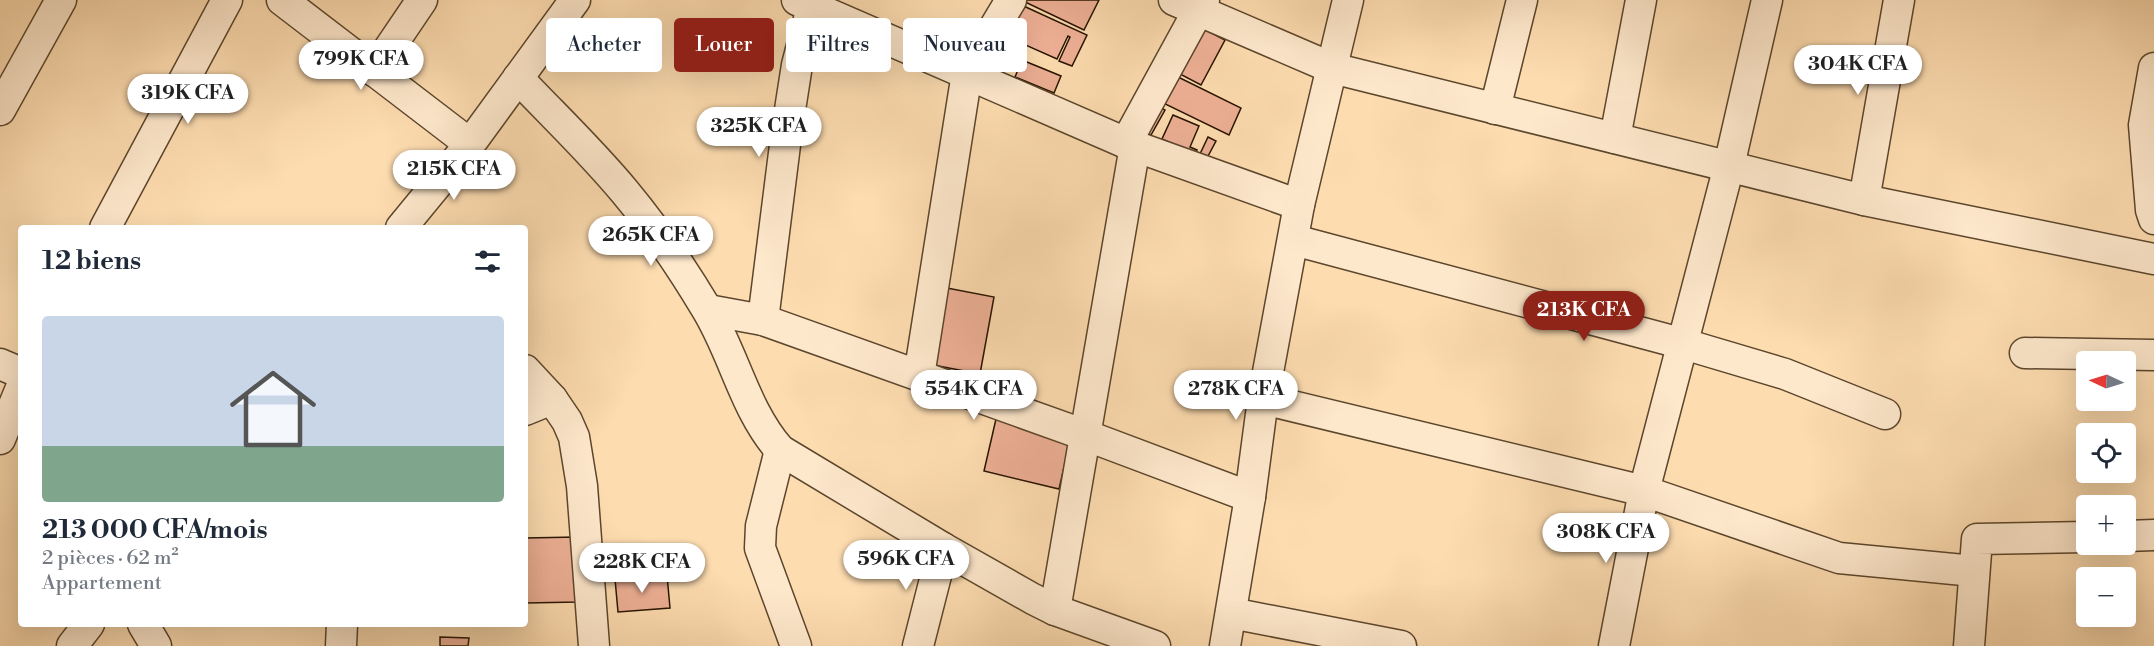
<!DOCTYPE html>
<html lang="fr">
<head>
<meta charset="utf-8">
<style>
  :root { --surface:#fff; --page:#f6f6f7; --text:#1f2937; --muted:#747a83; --line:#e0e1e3; --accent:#8f2418 }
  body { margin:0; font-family:"Libre Bodoni",serif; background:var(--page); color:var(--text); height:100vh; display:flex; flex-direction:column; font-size:22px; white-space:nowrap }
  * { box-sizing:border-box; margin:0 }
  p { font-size:20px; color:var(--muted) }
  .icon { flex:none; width:33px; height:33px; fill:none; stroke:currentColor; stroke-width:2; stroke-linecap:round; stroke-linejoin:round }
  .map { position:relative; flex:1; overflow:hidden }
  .drawer { position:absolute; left:18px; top:225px; width:510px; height:402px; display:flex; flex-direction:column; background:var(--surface); border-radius:6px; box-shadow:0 6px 24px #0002 }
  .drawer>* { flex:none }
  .guide { position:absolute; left:546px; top:18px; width:570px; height:54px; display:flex; gap:12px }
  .needle { width:39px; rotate:274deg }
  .buttons { position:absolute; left:2076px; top:351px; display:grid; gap:12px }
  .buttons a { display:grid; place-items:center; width:60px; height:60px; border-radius:6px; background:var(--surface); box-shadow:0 6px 24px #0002; font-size:30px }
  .price { position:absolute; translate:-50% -51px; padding:0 14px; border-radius:21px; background:#fff; color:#222; font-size:20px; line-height:39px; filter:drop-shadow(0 2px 3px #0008) }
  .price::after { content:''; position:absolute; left:50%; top:36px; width:18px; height:14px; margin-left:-9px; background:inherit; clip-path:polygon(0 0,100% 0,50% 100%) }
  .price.on { background:var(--accent); color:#fff }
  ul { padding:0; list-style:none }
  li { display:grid; align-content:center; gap:12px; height:318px; padding:0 24px }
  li+li { border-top:2px solid var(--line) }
  li span { display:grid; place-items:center; height:186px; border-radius:6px; color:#555 }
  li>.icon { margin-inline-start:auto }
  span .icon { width:108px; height:108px; fill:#fffc; stroke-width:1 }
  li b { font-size:26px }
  h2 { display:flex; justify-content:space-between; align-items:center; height:72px; padding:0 24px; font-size:26px }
  .tag { padding:0 21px; border-radius:6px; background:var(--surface); box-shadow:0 6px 24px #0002; font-size:21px; line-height:54px }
  .tag.on { background:var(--accent); color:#fff }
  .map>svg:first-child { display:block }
  .building { fill:#eeb096; stroke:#271400; stroke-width:1.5 }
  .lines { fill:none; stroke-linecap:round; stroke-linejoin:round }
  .minor-casing { stroke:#5c462c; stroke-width:33 }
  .minor { stroke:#fee8cc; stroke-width:30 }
</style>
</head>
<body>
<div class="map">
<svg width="2154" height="646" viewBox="0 0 2154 646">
  <rect width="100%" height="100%" fill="#fddcb0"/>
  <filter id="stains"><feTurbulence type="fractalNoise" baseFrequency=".00333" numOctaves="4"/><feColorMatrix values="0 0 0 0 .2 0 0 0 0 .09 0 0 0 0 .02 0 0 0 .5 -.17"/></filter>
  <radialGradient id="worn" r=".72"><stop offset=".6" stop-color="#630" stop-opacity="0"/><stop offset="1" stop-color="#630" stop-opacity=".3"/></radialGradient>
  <g class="building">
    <path d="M 1021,0 L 1099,0 L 1084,30 Z"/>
    <path d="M 1017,3 L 1087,35 L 1072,66 L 1059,61 L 1070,37 L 1068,36 L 1057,59 L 1003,35 Z"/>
    <path d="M 1202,28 L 1225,40 L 1201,85 L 1178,73 Z"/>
    <path d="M 1022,60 L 1061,76 L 1054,93 L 1015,77 Z"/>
    <path d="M 1172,74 L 1241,108 L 1229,135 L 1159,101 Z"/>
    <path d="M 1156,105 L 1165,110 L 1151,135 L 1142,131 Z"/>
    <path d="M 1173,115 L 1199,126 L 1190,147 L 1197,150 L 1195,154 L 1162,139 Z"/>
    <path d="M 1208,137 L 1216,141 L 1207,158 L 1200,154 Z"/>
    <path d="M 947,288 L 994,297 L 980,374 L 933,365 Z"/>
    <path d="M 996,419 L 1071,437 L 1059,489 L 984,471 Z"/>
    <path d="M 577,537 L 578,602 L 525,603 L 525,538 Z"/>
    <path d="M 667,575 L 670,608 L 618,612 L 615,579 Z"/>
    <path d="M 440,637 L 469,638 L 468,646 L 440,646 Z"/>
  </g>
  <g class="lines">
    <defs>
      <g id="minor">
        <path d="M 282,0 L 470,144"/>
        <path d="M 797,0 L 1126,143 L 1299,205"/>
        <path d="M 1174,0 L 1332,68 L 1864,200 L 2154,259"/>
        <path d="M 2154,68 L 2144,125 L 2151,210 L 2154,219"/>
        <path d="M 374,71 L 422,0"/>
        <path d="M 518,78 C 554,116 592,152 625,192 C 655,228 682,268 706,308 C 734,353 744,409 780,450 L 943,548 L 1033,599 L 1055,610 L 1155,646"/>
        <path d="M 1495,109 L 1522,0"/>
        <path d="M 0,110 L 61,0"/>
        <path d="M 1615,138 L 1641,0"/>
        <path d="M 1126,143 L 1204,0"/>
        <path d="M 1864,200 L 1899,0"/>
        <path d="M 105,228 L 227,0"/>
        <path d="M 401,228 L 470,144 L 575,0"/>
        <path d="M 1294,240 L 1684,344 L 1785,374 L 1885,414"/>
        <path d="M 708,310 L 763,320 L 1085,435 L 1250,497"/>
        <path d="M 763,320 L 787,129 L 797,65 L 814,0"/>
        <path d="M 2025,353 L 2154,355"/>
        <path d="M 0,364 L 21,373"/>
        <path d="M 525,370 L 552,399 L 567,421 L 574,437 L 582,486 L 594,646"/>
        <path d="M 919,376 L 967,73 L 1011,0"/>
        <path d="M 1263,399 L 1644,491 L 1839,558 L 1974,571"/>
        <path d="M 525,410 L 552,399"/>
        <path d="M 0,439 L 21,388"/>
        <path d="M 780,450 L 761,526 L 760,548 L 796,646"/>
        <path d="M 2126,536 L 2154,535"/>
        <path d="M 1055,610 L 1135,146"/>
        <path d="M 1231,613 L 1401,646"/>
        <path d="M 143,624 L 156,646"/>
        <path d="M 72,646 L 89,624"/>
        <path d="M 341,646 L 342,624"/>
        <path d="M 918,646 L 943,548"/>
        <path d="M 1225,646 L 1250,497 L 1263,399 L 1299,205 L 1348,0"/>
        <path d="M 1614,646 L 1644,491 L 1729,166 L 1767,0"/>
        <path d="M 1969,646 L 1977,539 L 2086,537"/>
      </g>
    </defs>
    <use href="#minor" class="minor-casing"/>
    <use href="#minor" class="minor"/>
  </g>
  <rect width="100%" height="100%" filter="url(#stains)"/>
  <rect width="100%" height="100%" fill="url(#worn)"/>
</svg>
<div class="buttons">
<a><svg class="needle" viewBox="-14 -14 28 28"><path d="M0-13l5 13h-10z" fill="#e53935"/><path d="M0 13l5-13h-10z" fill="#747a83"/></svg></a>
<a><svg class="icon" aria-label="locate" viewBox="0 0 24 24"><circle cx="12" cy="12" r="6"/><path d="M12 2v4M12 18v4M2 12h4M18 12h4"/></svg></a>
<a>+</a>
<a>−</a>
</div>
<b class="price" style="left:361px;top:91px">799K CFA</b>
<b class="price" style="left:1858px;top:96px">304K CFA</b>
<b class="price" style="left:188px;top:125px">319K CFA</b>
<b class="price" style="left:759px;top:158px">325K CFA</b>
<b class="price" style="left:454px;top:201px">215K CFA</b>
<b class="price" style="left:651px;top:267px">265K CFA</b>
<b class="price on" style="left:1584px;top:342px">213K CFA</b>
<b class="price" style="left:974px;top:421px">554K CFA</b>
<b class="price" style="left:1236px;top:421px">278K CFA</b>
<b class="price" style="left:1606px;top:564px">308K CFA</b>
<b class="price" style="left:906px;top:591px">596K CFA</b>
<b class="price" style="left:642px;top:594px">228K CFA</b>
<div class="guide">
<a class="tag">Acheter</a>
<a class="tag on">Louer</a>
<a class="tag">Filtres</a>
<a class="tag">Nouveau</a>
</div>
<section class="drawer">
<h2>12 biens<svg class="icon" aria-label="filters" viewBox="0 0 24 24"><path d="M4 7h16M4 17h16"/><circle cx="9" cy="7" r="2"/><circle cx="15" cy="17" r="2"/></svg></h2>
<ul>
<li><span style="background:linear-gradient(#c9d6e8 70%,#7fa58c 0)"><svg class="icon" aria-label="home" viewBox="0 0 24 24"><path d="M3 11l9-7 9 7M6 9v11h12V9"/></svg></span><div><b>213 000 CFA/mois</b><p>2 pièces · 62 m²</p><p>Appartement</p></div></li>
</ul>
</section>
</div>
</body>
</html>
